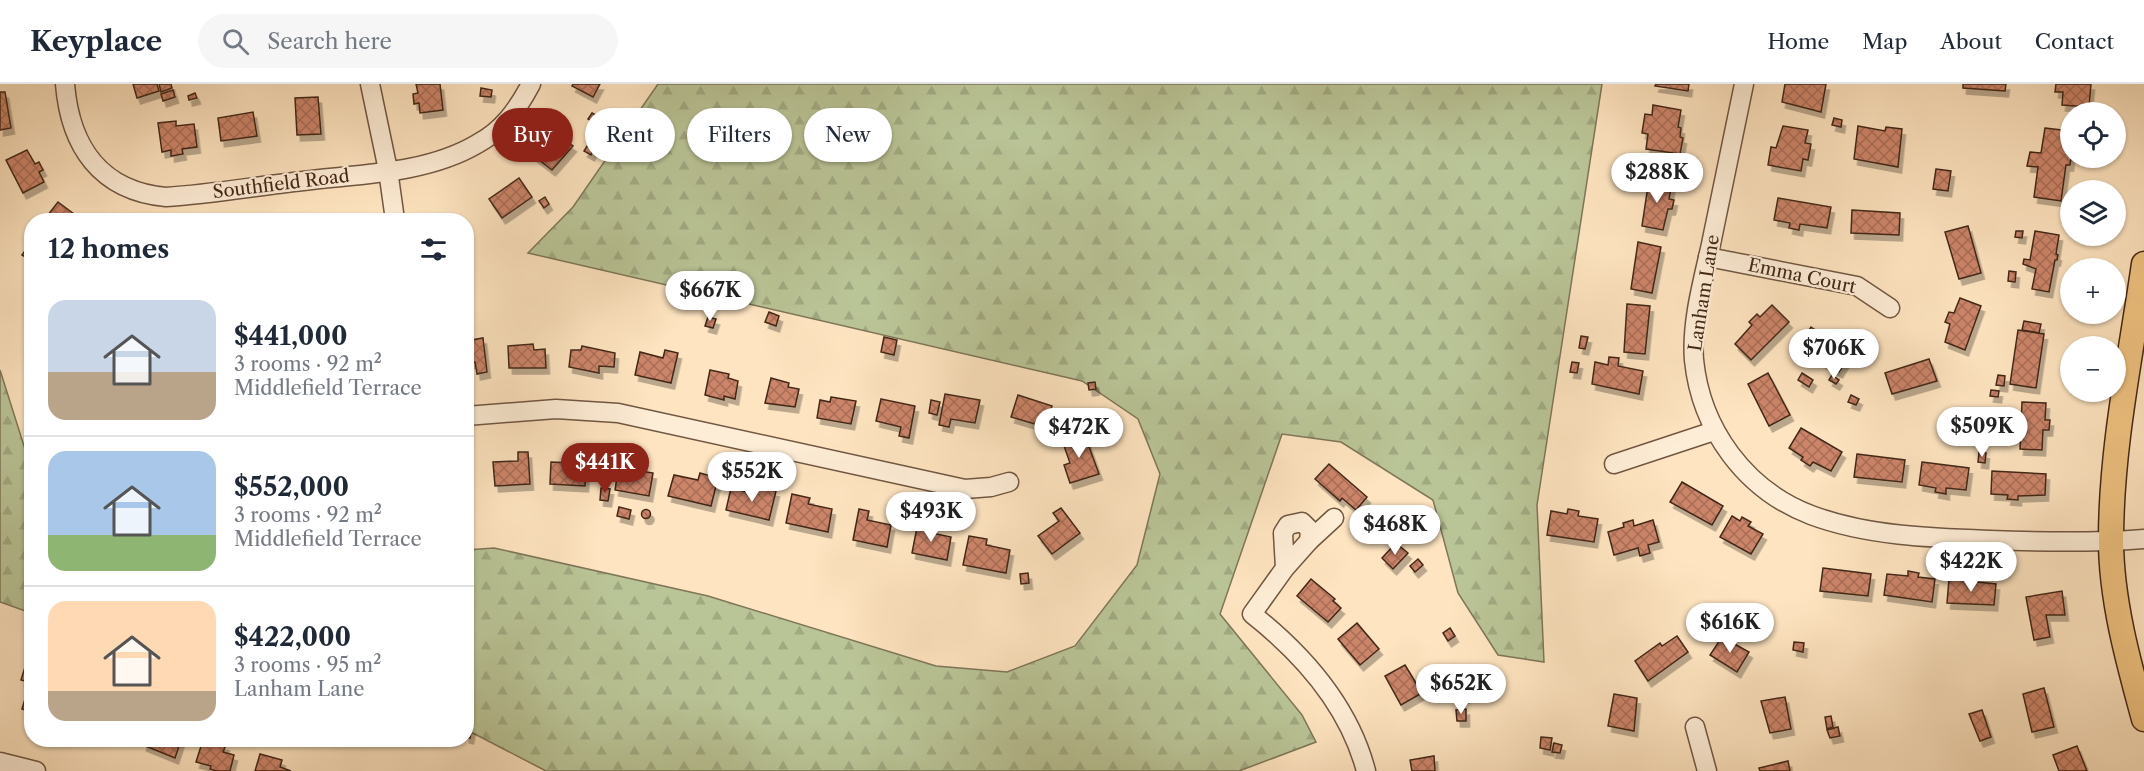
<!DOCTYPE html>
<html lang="en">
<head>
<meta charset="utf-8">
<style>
  :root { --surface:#fff; --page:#f6f6f7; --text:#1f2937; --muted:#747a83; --line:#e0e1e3; --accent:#8f2418 }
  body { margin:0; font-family:"Libre Caslon Text",serif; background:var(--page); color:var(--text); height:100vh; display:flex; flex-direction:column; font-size:22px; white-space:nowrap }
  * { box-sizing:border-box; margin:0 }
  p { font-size:20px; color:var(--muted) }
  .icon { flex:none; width:33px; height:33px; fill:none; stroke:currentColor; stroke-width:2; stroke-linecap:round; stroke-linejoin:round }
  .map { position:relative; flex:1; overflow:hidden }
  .drawer { position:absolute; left:24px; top:129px; width:450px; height:534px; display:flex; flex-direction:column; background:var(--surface); border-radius:24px; box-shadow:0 2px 4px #0004 }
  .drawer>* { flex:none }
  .banner { position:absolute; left:492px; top:24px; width:570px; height:54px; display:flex; gap:12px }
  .buttons { position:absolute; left:2060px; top:18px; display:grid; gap:12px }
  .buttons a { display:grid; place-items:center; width:66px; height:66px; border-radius:50%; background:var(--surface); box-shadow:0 2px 4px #0004; font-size:30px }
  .price { position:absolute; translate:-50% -51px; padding:0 14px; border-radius:21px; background:#fff; color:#222; font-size:20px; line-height:39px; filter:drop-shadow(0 2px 3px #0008) }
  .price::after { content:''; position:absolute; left:50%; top:36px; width:18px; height:14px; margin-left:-9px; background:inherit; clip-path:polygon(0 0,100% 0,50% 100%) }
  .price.on { background:var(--accent); color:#fff }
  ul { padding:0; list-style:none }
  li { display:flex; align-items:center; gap:18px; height:150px; padding:0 24px }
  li+li { border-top:2px solid var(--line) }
  li span { display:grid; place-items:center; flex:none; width:168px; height:120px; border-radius:18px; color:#555 }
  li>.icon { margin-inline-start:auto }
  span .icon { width:72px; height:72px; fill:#fffc; stroke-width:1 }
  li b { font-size:26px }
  h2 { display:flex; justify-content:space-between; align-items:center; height:72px; padding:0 24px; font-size:26px }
  .tag { padding:0 21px; border-radius:27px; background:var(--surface); box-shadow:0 2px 4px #0004; font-size:21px; line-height:54px }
  .tag.on { background:var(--accent); color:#fff }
  header { display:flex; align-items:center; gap:36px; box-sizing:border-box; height:84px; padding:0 30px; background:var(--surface); border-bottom:2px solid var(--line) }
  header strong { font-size:28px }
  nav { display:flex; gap:33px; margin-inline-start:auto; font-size:21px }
  .search { width:420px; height:54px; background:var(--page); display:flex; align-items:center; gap:15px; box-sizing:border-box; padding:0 21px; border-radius:33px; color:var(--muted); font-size:22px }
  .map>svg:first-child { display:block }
  .forest { fill:url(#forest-firs); stroke:#7e7658; stroke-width:1.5 }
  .building { fill:url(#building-cross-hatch); stroke:#422818; stroke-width:1.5; filter:url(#shadow) }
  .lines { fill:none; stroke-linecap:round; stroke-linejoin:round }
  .minor-casing { stroke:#715742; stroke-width:21 }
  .major-casing { stroke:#422818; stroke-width:27 }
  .minor { stroke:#feedd6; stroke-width:18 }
  .major { stroke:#efc280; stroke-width:24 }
  .labels { text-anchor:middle; stroke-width:4.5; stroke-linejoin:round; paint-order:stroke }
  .street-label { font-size:18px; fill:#422818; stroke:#feedd6 }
</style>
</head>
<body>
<header>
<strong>Keyplace</strong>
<div class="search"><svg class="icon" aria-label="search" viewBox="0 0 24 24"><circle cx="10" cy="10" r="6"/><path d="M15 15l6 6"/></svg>Search here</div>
<nav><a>Home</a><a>Map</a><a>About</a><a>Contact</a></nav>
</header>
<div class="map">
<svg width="2144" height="687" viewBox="0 0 2144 687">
  <defs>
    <pattern id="forest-firs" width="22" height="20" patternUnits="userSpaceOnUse" patternTransform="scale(1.5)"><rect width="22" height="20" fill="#bac597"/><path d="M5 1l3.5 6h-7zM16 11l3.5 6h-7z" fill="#a1a981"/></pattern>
    <pattern id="building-cross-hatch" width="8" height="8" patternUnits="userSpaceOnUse" patternTransform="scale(1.5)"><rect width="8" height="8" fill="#cd856a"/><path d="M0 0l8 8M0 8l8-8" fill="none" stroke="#a86d56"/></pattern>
    <filter id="shadow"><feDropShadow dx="3.5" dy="6" stdDeviation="0" flood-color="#0004"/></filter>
  </defs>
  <rect width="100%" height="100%" fill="#fee4c0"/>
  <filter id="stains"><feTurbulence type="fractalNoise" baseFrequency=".00333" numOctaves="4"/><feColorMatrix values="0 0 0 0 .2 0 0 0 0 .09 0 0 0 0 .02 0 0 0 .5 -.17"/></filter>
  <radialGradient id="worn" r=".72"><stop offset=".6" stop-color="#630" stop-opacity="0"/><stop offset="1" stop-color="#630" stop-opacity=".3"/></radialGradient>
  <g class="forest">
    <path d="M 658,0 L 1602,0 L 1537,421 L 1544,578 L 1498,571 L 1458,509 L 1433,416 L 1341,358 L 1282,350 L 1220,530 L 1302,631 L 1316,658 L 1239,687 L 546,687 L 467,646 L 467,466 L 494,464 L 708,512 L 936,582 L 1007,588 L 1075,562 L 1137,481 L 1160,390 L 1138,335 L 1082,297 L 528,169 L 573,123 Z"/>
    <path d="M 0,286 L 31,384 L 31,529 L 0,518 Z"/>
  </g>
  <g class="building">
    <path d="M 133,0 L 157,0 L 159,7 L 137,14 Z"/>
    <path d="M 159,0 L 171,0 L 172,4 L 161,8 Z"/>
    <path d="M 416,0 L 440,0 L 443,26 L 420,29 L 419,19 L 414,20 L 413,10 L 418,9 Z"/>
    <path d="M 573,0 L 600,0 L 593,13 L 572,2 Z"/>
    <path d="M 1656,0 L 1689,0 L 1688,7 L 1655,2 Z"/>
    <path d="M 1785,0 L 1826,0 L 1821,28 L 1782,18 Z"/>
    <path d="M 1963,0 L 2006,0 L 2005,7 L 1963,4 Z"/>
    <path d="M 2056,0 L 2091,0 L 2089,23 L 2062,21 L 2063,8 L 2055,8 Z"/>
    <path d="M 481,4 L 492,6 L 491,13 L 480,12 Z"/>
    <path d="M 173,6 L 175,13 L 163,17 L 161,10 Z"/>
    <path d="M 0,8 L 5,8 L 11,44 L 0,46 Z"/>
    <path d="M 195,9 L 197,14 L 189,16 L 188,12 Z"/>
    <path d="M 318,13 L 321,50 L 297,51 L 295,14 Z"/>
    <path d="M 1653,21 L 1681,26 L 1678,43 L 1681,44 L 1680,53 L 1683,54 L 1680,70 L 1646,65 L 1648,50 L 1642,49 L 1645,30 L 1652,31 Z"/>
    <path d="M 253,28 L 257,52 L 221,57 L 218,34 Z"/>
    <path d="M 592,29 L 601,34 L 597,40 L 588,35 Z"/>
    <path d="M 1834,34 L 1842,36 L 1841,43 L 1832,41 Z"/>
    <path d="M 176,37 L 176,42 L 194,40 L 197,63 L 182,65 L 183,70 L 171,72 L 171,66 L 162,68 L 158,39 Z"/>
    <path d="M 1783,42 L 1808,46 L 1805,59 L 1811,60 L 1808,76 L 1803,75 L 1801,87 L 1768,81 L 1771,63 L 1776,64 Z"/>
    <path d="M 1858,42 L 1885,47 L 1886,43 L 1902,45 L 1898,83 L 1854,75 Z"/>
    <path d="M 2045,44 L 2070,47 L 2071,74 L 2070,81 L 2066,81 L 2061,117 L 2034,113 L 2038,83 L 2027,82 L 2030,68 L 2041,69 Z"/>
    <path d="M 552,47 L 573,62 L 552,86 L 534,72 Z"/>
    <path d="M 589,59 L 595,63 L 591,71 L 584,67 Z"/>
    <path d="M 27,66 L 35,80 L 39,78 L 43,86 L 39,88 L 44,98 L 23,109 L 6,76 Z"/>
    <path d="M 1936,85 L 1951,87 L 1948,107 L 1933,105 Z"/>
    <path d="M 519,94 L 532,113 L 502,134 L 489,115 Z"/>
    <path d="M 1649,95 L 1672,99 L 1669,115 L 1674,116 L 1672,125 L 1668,125 L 1663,146 L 1642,142 Z"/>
    <path d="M 545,113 L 549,120 L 544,124 L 539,117 Z"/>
    <path d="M 1778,114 L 1831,123 L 1827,144 L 1800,140 L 1799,146 L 1789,144 L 1790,139 L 1774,136 Z"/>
    <path d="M 58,118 L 82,136 L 44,136 Z"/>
    <path d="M 1852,126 L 1900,129 L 1899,151 L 1851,149 Z"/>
    <path d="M 1968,142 L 1981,189 L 1959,195 L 1945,148 Z"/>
    <path d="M 2016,147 L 2023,147 L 2022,154 L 2015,153 Z"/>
    <path d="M 2035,147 L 2059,151 L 2056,170 L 2058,171 L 2057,176 L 2055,176 L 2049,208 L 2032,205 L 2036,185 L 2023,180 L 2024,175 L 2030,176 Z"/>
    <path d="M 1638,158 L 1661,163 L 1652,209 L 1631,205 Z"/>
    <path d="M 27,164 L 32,167 L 32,177 L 22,171 Z"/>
    <path d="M 2009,187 L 2016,188 L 2015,198 L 2008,197 Z"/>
    <path d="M 1960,214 L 1981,222 L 1965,266 L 1945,258 L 1950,240 L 1945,238 L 1949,228 L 1954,229 Z"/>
    <path d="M 1627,220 L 1650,222 L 1645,270 L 1624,268 Z"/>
    <path d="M 1772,221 L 1789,238 L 1751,276 L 1735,260 L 1752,241 L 1749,238 L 1757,230 L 1760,233 Z"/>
    <path d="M 769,228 L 779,232 L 776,242 L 765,238 Z"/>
    <path d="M 708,233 L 716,235 L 713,244 L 705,242 Z"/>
    <path d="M 2024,237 L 2041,240 L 2039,249 L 2022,246 Z"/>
    <path d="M 1811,243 L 1850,270 L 1839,288 L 1798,263 Z"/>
    <path d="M 2018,246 L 2044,250 L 2036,304 L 2010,300 Z"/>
    <path d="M 1581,252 L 1588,253 L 1585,265 L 1579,264 Z"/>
    <path d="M 884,253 L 897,256 L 894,271 L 881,268 Z"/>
    <path d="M 483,254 L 487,288 L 477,290 L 475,278 L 466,279 L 466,257 Z"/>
    <path d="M 533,260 L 534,266 L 545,265 L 546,284 L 509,284 L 508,262 Z"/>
    <path d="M 582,262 L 615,269 L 614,283 L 599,282 L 599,289 L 569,283 L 571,266 L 581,266 Z"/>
    <path d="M 665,266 L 678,269 L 671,299 L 635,291 L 640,268 L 663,274 Z"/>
    <path d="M 1609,273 L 1619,274 L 1618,282 L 1643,287 L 1639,310 L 1592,300 L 1595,278 L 1608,281 Z"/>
    <path d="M 1929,275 L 1937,297 L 1892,310 L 1885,289 Z"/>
    <path d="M 1572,278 L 1579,279 L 1577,289 L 1570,288 Z"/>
    <path d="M 710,286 L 729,290 L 728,294 L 738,297 L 735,315 L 724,312 L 724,316 L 705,311 Z"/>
    <path d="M 1768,289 L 1790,331 L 1769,342 L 1748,300 Z"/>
    <path d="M 1802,289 L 1813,296 L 1809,303 L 1798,296 Z"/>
    <path d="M 1832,291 L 1839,296 L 1836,300 L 1829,296 Z"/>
    <path d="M 1998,291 L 2005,292 L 2004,302 L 1996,301 Z"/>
    <path d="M 771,294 L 789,299 L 788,303 L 799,305 L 795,323 L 765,319 Z"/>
    <path d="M 1095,298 L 1096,305 L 1089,306 L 1088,299 Z"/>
    <path d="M 1991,306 L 1999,307 L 1998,313 L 1990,312 Z"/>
    <path d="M 945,310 L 980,316 L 975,339 L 951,335 L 949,343 L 939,341 Z"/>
    <path d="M 1018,311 L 1052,322 L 1046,340 L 1036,337 L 1035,340 L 1011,333 Z"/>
    <path d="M 1851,311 L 1859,315 L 1856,321 L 1848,318 Z"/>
    <path d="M 831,313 L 856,317 L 851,340 L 817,334 L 820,316 L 830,318 Z"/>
    <path d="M 881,315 L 915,322 L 909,354 L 899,352 L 901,343 L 876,337 Z"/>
    <path d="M 931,316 L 940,318 L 937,331 L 929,329 Z"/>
    <path d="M 2022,318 L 2046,319 L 2045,336 L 2050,336 L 2049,346 L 2043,346 L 2042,366 L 2020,365 Z"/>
    <path d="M 1801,344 L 1842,368 L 1831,387 L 1813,378 L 1810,382 L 1801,376 L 1803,373 L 1789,364 Z"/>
    <path d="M 1084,349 L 1099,390 L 1070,399 L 1064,381 L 1070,379 L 1062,356 Z"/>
    <path d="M 518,368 L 528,368 L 530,400 L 495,402 L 493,378 L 518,377 Z"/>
    <path d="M 1979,368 L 1986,369 L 1985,379 L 1978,378 Z"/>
    <path d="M 577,370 L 587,370 L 585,402 L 550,400 L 551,378 L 576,379 Z"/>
    <path d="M 1857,370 L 1905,376 L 1902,398 L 1854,393 Z"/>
    <path d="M 620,375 L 630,377 L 629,385 L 653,389 L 649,412 L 615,406 Z"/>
    <path d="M 1922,378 L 1969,384 L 1966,406 L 1946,404 L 1946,410 L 1935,408 L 1936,404 L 1919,401 Z"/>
    <path d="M 1329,380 L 1367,413 L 1356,426 L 1342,414 L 1340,417 L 1315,395 Z"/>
    <path d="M 1992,387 L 2046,390 L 2045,411 L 2018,412 L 2018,416 L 2007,415 L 2008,411 L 1991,410 Z"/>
    <path d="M 700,389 L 718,394 L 711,422 L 668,412 L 674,391 L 698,396 Z"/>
    <path d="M 1682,398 L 1723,422 L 1712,441 L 1670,418 Z"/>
    <path d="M 758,403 L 776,407 L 769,436 L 726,426 L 731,404 L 756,410 Z"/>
    <path d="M 601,404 L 610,405 L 608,417 L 600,416 Z"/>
    <path d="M 792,410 L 810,414 L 808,420 L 832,425 L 828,448 L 786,439 Z"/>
    <path d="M 619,423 L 631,426 L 629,435 L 617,432 Z"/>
    <path d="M 1061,424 L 1080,449 L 1052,470 L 1038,452 L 1059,437 L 1053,429 Z"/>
    <path d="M 859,425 L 869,427 L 867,436 L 891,441 L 887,463 L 853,456 Z"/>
    <path d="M 1568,425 L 1579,427 L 1578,432 L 1598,435 L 1594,458 L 1547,451 L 1551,427 L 1567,430 Z"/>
    <circle cx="646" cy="430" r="4.5"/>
    <path d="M 1732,432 L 1740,437 L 1742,433 L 1751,438 L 1748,442 L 1763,450 L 1751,470 L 1720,453 Z"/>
    <path d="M 1633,436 L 1634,442 L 1653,436 L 1659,458 L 1648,461 L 1650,469 L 1640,472 L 1638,464 L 1614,471 L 1608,448 L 1624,443 L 1623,439 Z"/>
    <path d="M 918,438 L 929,440 L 927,448 L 951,453 L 947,476 L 912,469 Z"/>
    <path d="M 969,452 L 987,455 L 986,461 L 1010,466 L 1006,489 L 963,481 Z"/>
    <path d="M 1396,459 L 1408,469 L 1393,485 L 1382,474 Z"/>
    <path d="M 1418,475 L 1423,481 L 1415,488 L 1410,482 Z"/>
    <path d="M 1823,484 L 1871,490 L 1868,512 L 1820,507 Z"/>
    <path d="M 1908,487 L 1919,489 L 1918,493 L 1935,495 L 1932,518 L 1884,511 L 1887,490 L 1908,492 Z"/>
    <path d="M 1028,489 L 1029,499 L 1021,500 L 1020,490 Z"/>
    <path d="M 1311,495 L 1335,515 L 1333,517 L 1341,524 L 1328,538 L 1297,512 Z"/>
    <path d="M 1949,495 L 1996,500 L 1994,521 L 1947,519 Z"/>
    <path d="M 2062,507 L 2065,531 L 2046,531 L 2050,553 L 2034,556 L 2026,513 Z"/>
    <path d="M 1357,539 L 1379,565 L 1360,581 L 1338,555 Z"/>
    <path d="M 1450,544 L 1455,552 L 1448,557 L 1443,549 Z"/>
    <path d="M 1677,552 L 1688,568 L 1648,597 L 1635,577 L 1660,559 L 1662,562 Z"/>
    <path d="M 1722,553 L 1749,568 L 1737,588 L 1710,571 Z"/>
    <path d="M 1794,558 L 1804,559 L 1803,568 L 1793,566 Z"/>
    <path d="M 26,580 L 32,582 L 29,598 L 21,596 Z"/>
    <path d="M 1405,581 L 1422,609 L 1401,621 L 1385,592 Z"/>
    <path d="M 29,602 L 32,603 L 32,628 L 22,625 Z"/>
    <path d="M 1463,604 L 1467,612 L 1458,617 L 1454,608 Z"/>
    <path d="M 2044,604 L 2054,643 L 2032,648 L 2023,610 Z"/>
    <path d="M 1614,610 L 1637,614 L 1634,647 L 1608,642 Z"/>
    <path d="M 1785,613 L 1791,645 L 1770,649 L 1761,617 Z"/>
    <path d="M 1466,625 L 1466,637 L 1457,637 L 1456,626 Z"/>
    <path d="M 1982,626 L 1991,653 L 1980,657 L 1969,630 Z"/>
    <path d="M 1831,632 L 1833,643 L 1827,645 L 1825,633 Z"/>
    <path d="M 466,643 L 472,644 L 470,654 L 466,653 Z"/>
    <path d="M 1838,643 L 1840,652 L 1830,654 L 1827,646 Z"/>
    <path d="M 1541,653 L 1552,654 L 1550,666 L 1540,664 Z"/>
    <path d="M 144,656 L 181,656 L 175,674 L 143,661 Z"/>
    <path d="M 203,656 L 226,661 L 223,668 L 234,671 L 230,687 L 216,687 L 210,685 L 211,682 L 196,678 Z"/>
    <path d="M 1554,659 L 1562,661 L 1560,669 L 1552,668 Z"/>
    <path d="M 2077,662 L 2087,687 L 2059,687 L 2053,671 Z"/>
    <path d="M 260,670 L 282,676 L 280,683 L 291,687 L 255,687 Z"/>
    <path d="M 1434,672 L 1435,687 L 1412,687 L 1410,676 Z"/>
    <path d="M 1788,677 L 1790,687 L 1760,687 L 1759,684 Z"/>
  </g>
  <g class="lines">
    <defs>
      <g id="minor">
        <path d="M 65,0 C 70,62 100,107 166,113 C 212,110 257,102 303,97 C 359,90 426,90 477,60 C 503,46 517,26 531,0"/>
        <path d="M 370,0 L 388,86 L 395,136"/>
        <path d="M 1744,0 C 1733,53 1722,107 1711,160 C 1703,197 1691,238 1694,276 C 1701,345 1745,406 1811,431 C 1867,452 1931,454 1990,456 C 2041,458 2092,459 2144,455"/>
        <path d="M 1708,173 L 1857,202 L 1890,224"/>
        <path d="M 466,332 L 556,325 L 618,329 L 965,405 L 991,403 L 1009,398"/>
        <path d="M 1614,380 L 1714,347"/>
        <path d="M 1309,457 L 1334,434"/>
        <path d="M 1285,484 L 1309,457 L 1310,446 L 1302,438 L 1288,441 L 1283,449 L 1285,484 L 1252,530 C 1304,571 1349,622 1366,687"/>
        <path d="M 1695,643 L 1707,687"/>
        <path d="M 0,678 L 36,687"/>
      </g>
      <path id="major" d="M 2144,180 C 2131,271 2111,363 2111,456 C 2111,515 2128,577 2144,635"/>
    </defs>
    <use href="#minor" class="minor-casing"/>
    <use href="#major" class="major-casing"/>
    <use href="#minor" class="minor"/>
    <use href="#major" class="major"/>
  </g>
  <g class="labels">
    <g class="street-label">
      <text transform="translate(281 100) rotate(-7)" y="6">Southfield Road</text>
      <text transform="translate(1802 192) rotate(12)" y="6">Emma Court</text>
      <text transform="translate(1704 209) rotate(-81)" y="6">Lanham Lane</text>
    </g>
  </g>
  <rect width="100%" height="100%" filter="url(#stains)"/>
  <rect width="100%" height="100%" fill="url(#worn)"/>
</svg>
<div class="buttons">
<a><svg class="icon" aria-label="locate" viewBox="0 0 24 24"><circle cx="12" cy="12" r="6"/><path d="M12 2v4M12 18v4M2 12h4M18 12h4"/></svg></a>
<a><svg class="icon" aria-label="layers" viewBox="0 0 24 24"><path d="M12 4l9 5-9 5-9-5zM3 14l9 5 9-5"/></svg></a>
<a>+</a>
<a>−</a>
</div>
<b class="price" style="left:1657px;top:120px">$288K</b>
<b class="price" style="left:710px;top:238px">$667K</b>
<b class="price" style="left:1834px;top:296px">$706K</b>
<b class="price" style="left:1982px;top:374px">$509K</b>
<b class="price" style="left:1079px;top:375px">$472K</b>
<b class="price on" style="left:605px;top:410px">$441K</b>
<b class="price" style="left:752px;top:419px">$552K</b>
<b class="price" style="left:931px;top:459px">$493K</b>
<b class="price" style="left:1395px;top:472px">$468K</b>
<b class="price" style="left:1971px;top:509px">$422K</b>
<b class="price" style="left:1730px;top:570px">$616K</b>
<b class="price" style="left:1461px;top:631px">$652K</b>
<div class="banner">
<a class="tag on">Buy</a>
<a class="tag">Rent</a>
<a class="tag">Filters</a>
<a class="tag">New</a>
</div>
<section class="drawer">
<h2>12 homes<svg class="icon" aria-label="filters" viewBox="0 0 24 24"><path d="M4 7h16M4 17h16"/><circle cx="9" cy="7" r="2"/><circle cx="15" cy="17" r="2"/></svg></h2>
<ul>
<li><span style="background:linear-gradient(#c9d6e8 60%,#b9a48a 0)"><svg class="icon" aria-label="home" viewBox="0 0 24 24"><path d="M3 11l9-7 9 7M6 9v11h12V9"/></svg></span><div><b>$441,000</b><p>3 rooms · 92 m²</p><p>Middlefield Terrace</p></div></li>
<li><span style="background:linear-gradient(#a9c7e8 70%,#8fb573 0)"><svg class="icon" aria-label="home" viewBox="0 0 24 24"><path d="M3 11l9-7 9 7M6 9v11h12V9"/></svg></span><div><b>$552,000</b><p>3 rooms · 92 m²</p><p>Middlefield Terrace</p></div></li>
<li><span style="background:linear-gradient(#ffd9b3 75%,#b9a48a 0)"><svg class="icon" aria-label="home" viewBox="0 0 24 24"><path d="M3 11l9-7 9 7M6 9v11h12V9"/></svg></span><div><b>$422,000</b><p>3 rooms · 95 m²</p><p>Lanham Lane</p></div></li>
</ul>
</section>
</div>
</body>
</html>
